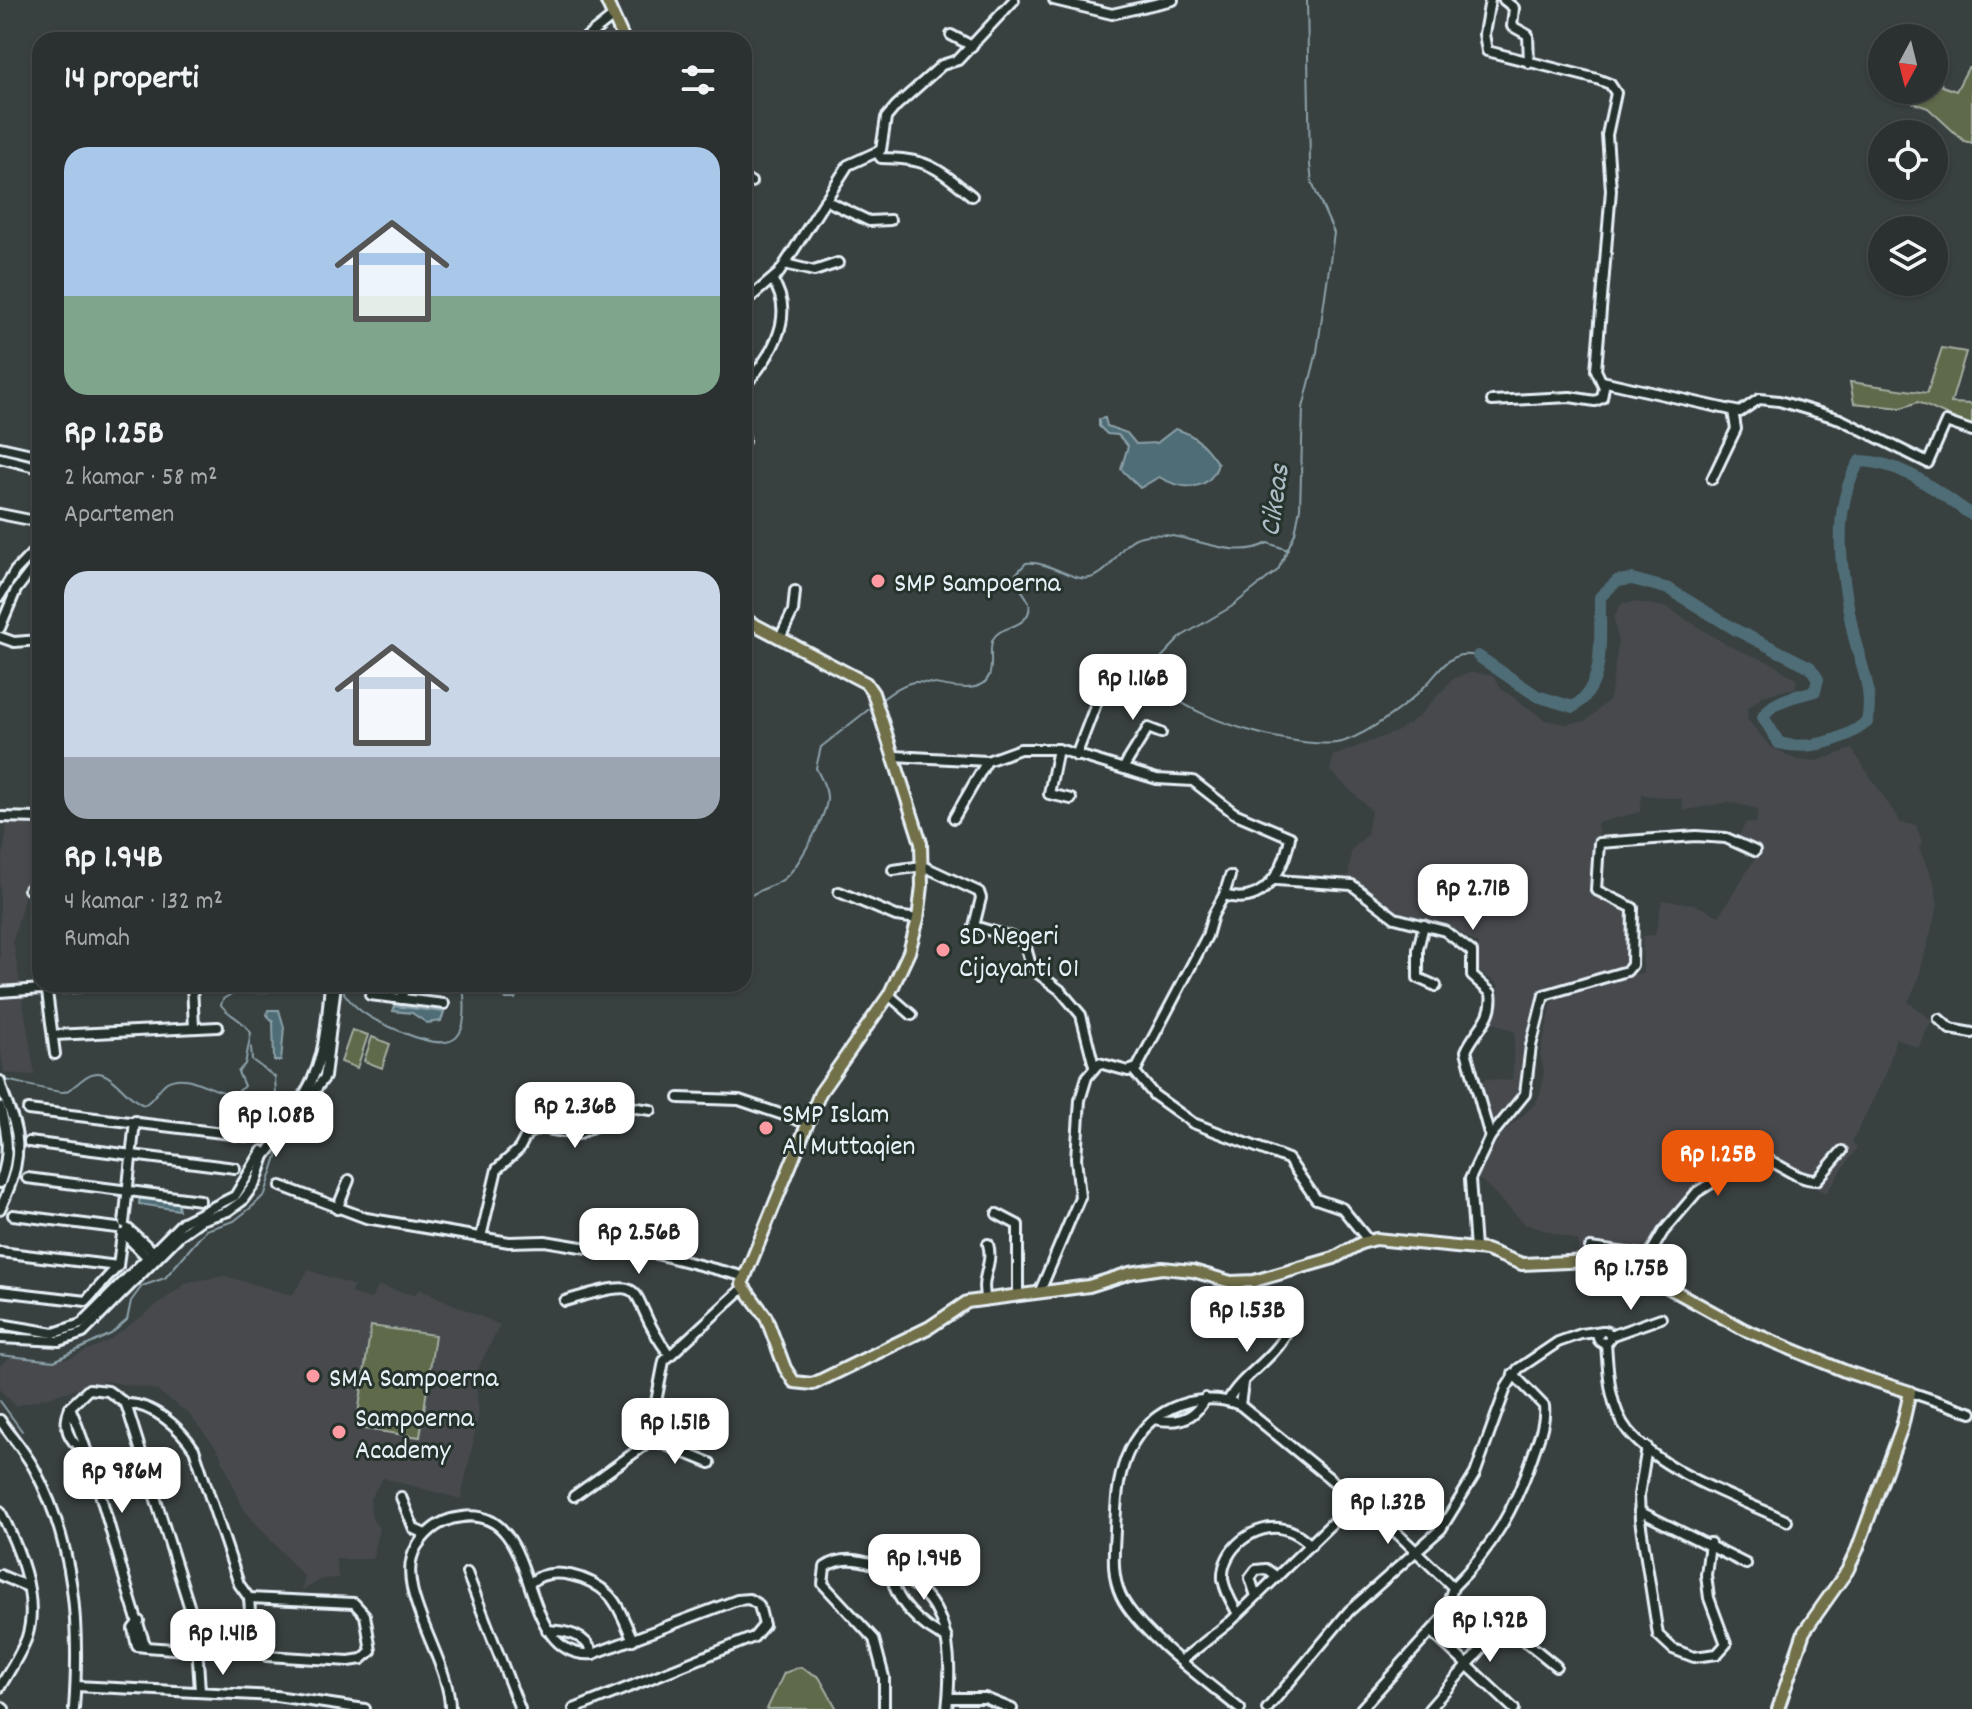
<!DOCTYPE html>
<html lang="id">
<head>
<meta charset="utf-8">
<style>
  :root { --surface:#2b3030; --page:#373c3c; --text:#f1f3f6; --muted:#a6a9ab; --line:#474b4c; --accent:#ea580c }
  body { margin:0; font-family:Dekko,sans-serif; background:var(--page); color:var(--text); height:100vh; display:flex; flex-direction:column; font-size:30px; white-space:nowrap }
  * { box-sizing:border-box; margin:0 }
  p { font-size:26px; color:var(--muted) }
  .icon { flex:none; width:44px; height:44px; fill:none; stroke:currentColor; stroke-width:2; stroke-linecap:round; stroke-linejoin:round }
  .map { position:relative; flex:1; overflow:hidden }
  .drawer { position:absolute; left:32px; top:32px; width:720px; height:960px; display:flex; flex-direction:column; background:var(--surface); border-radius:24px; box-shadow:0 2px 6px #0004,0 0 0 2px var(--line) }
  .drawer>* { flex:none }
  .needle { width:52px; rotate:187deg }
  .fabs { position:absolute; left:1868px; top:24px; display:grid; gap:16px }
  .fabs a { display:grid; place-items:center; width:80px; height:80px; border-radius:50%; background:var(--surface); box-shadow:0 2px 6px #0004,0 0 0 2px var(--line); font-size:40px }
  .price { position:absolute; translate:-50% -68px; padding:0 18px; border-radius:16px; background:#fff; color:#222; font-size:26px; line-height:52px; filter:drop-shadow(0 2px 4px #0008) }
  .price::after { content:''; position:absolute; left:50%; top:48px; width:24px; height:18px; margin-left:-12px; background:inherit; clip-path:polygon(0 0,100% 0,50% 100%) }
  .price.active { background:var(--accent); color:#fff }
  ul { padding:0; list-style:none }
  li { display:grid; align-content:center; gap:16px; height:424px; padding:0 32px }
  li span { display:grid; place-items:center; height:248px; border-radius:24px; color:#555 }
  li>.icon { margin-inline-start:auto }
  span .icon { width:144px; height:144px; fill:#fffc; stroke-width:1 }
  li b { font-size:34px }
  h2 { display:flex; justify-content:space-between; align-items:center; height:96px; padding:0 32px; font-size:34px }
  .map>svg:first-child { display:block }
  .built { fill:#464a4d }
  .green { fill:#5e6b4c; stroke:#a3aea2; stroke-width:2 }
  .water { fill:#4f6d76; stroke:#8ca2aa; stroke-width:2 }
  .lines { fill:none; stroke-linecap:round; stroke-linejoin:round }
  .stream { stroke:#8ca2aa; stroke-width:2 }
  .river { stroke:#4f6d76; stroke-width:12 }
  .minor-casing { stroke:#e8f1f8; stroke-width:14 }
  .major-casing { stroke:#e8f1f8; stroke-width:16 }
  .minor { stroke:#26332d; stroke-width:8 }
  .major { stroke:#71704a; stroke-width:10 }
  .poi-dot { fill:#ff9aa2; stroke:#26332d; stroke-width:3 }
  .labels { text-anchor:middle; stroke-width:6; stroke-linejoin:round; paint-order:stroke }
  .poi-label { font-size:28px; fill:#e8f1f8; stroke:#26332d; text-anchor:start }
  .water-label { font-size:30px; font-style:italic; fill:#abbcc4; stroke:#26332d }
</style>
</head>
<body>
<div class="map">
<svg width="1972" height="1709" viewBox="0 0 1972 1709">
  <rect width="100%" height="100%" fill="#394040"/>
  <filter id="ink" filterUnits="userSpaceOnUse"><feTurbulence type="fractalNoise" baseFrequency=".0125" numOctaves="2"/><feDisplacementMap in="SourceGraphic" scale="16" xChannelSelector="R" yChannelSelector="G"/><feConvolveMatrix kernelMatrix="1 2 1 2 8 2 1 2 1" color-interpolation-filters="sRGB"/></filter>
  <g filter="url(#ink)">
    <g class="built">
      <path d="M 1635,602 L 1666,607 L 1729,646 L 1774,664 L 1797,680 L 1795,688 L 1762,696 L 1748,708 L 1747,719 L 1770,746 L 1797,760 L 1816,761 L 1852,749 L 1901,823 L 1916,825 L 1922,842 L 1919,849 L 1934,882 L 1938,905 L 1917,983 L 1908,1002 L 1932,1020 L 1918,1048 L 1896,1038 L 1886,1074 L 1852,1142 L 1857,1148 L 1826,1193 L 1758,1161 L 1702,1191 L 1673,1223 L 1644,1268 L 1600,1257 L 1577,1255 L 1579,1241 L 1525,1224 L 1482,1181 L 1472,1178 L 1501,1135 L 1535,1104 L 1541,1091 L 1544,1071 L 1540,1055 L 1552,1002 L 1560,993 L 1600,979 L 1643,973 L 1642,936 L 1655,935 L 1662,900 L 1694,904 L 1719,916 L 1759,852 L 1736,841 L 1746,822 L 1756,823 L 1758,809 L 1728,802 L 1683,811 L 1682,799 L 1642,795 L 1640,812 L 1597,823 L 1602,852 L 1599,894 L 1637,910 L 1636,963 L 1567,984 L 1548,984 L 1532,1056 L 1535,1076 L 1531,1093 L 1497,1130 L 1481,1084 L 1485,1079 L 1512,1081 L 1515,1032 L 1491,1022 L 1499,994 L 1498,984 L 1478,971 L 1478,944 L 1443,922 L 1398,912 L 1363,885 L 1348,881 L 1351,850 L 1367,835 L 1371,810 L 1330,771 L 1333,756 L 1398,731 L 1418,717 L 1453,679 L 1472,672 L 1493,676 L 1502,689 L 1545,720 L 1565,724 L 1586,721 L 1610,699 L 1618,644 L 1614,617 L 1622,603 Z"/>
      <path d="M 7,823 L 34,823 L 34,860 L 13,941 L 35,1075 L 4,1073 L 0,1045 L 0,881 Z"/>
      <path d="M 309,1270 L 354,1286 L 350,1293 L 371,1299 L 379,1286 L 414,1295 L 419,1289 L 500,1325 L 475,1374 L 479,1414 L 461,1499 L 383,1478 L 370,1499 L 372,1519 L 379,1528 L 373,1559 L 336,1559 L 338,1578 L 322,1579 L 302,1591 L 304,1577 L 244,1510 L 218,1450 L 188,1413 L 156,1390 L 106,1381 L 16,1406 L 0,1390 L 0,1365 L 11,1357 L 68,1359 L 108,1341 L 188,1282 L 225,1276 L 292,1295 Z"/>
    </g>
    <g class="green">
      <path d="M 1934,61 L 1942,86 L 1956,91 L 1968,68 L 1972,68 L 1972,143 L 1964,141 L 1928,108 L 1898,97 L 1898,90 L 1934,90 Z"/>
      <path d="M 1942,348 L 1966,352 L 1951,403 L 1972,404 L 1972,427 L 1918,402 L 1901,408 L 1854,403 L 1850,382 L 1927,393 Z"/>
      <path d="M 352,1030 L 368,1035 L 357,1068 L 341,1062 Z"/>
      <path d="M 372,1037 L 390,1044 L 382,1068 L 364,1061 Z"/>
      <path d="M 371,1326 L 435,1335 L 420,1437 L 356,1428 Z"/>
      <path d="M 800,1667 L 819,1677 L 837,1709 L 767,1709 L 784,1673 Z"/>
    </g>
    <g class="water">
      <path d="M 1105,418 L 1107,426 L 1127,433 L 1136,444 L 1157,443 L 1175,429 C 1196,434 1206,447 1218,464 C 1209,493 1182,490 1159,477 L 1140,488 L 1121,469 L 1128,446 L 1118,435 L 1107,434 L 1099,426 L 1099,419 Z"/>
      <path d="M 394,1006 L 444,1012 L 441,1021 L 427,1023 L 412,1013 L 393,1011 Z"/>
      <path d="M 268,1010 L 279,1010 L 284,1027 L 281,1061 L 274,1061 L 273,1022 L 267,1015 Z"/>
      <path d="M 140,1197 L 177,1200 L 179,1210 L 139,1204 Z"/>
    </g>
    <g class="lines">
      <g class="stream">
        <path d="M 1307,0 L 1310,165 L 1312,183 L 1334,233 L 1317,352 L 1303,408 L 1300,508 L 1295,533 L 1278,570 L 1231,607 L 1182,636 L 1155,664 C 1157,676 1162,686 1172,695 C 1199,721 1309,753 1345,741 C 1370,732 1406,706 1425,686 C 1436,676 1441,664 1455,657 C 1462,653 1471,655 1478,656"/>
        <path d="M 881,700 C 891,693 902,684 914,682 C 934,680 979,700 989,676 C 994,665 988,649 993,639 C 1000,626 1021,629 1028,614 C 1035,599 1016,589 1014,576 L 1026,563 C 1051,561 1073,582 1090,578 C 1115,572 1118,541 1142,536 C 1184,527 1230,564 1268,543 L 1288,550"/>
        <path d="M 744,904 C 751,889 772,889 785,878 C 798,867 828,814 827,797 C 827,787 820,777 816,768 L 821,747 L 873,706"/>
        <path d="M 345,984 L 344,993 C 359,1015 380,1023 404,1033 C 459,1055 469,1039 463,984"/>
        <path d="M 490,984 L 506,999 L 515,999 L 519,984"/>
        <path d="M 251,1047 L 252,1060 L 275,1077 L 277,1113"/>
        <path d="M 1,1079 C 13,1081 56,1093 64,1092 C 77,1088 88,1068 103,1074 C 119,1080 127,1099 144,1105 C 154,1100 158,1088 167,1082 C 190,1069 216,1098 238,1092 L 244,1086 L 238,1072 L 245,1064 L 251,1033 C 243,1019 230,1017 221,1005 L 223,999 L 238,990 L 260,993 L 304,984"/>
        <path d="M 0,1355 L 54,1361 L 111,1334 L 127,1320 L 131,1301 L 142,1286 L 165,1278 L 206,1230 L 234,1221 L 253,1206 L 265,1194 L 280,1147"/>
        <path d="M 0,1401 L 22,1431"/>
      </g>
      <path class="river" d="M 1478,656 L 1537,696 L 1573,707 C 1608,685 1599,633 1600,597 L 1617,581 L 1632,579 L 1669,589 L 1736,630 L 1810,667 L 1818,679 L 1815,691 C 1797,696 1772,700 1763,717 L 1779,743 C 1808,751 1843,741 1867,722 C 1874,688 1860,665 1853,632 C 1842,578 1829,509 1860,461 C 1904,462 1936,491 1972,515"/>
      <defs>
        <g id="minor">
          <path d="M 1054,0 L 1112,14 L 1173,0"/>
          <path d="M 1490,0 L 1484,34 L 1487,51 L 1597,79 L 1610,84 L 1616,93 L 1607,135 L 1611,190 L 1596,370 L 1604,387 L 1602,398 L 1595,401 L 1570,397 L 1492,401"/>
          <path d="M 1504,0 L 1514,8 L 1512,26 L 1528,35 L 1529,63"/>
          <path d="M 951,35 L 972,46"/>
          <path d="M 583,40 L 612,17"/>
          <path d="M 878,154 L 881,158 C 927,158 936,167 972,196"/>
          <path d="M 744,182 L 751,182"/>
          <path d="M 825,200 L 869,221 L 890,220"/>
          <path d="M 785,264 L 814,271 L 838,263"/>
          <path d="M 744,303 L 779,273 L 848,165 L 881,150 L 886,118 L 896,106 L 942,65 L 958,60 L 1014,0"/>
          <path d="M 1602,381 L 1740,412 L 1759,399 L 1779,401 L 1840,419 L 1928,463 L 1946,422 L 1972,431"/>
          <path d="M 744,386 C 770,358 797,317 773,281"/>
          <path d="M 744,437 L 744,441"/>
          <path d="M 0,447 L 40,456"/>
          <path d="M 0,458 L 40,468"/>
          <path d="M 1712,479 L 1736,429 L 1733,411"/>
          <path d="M 0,514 L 40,522"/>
          <path d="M 0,596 L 15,571 L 40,545"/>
          <path d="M 0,628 L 16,590 L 40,559"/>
          <path d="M 0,637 L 14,642 L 40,640"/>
          <path d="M 780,638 L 793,611 L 795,591"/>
          <path d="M 1058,749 L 1049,794 L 1071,799"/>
          <path d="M 894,756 L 987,761 L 1020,749 L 1058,749 L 1157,779 L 1193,781 L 1234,813 L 1290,837 C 1284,870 1264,908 1224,895 L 1213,915 L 1207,936 L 1137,1068 L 1128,1071 L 1099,1063 L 1087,1077 L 1080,1100 L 1076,1158 L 1080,1197 L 1040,1291"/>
          <path d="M 1076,756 L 1097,701"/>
          <path d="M 1124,767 L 1148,728 L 1161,733"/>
          <path d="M 0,817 L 40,818"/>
          <path d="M 954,818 L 987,761"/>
          <path d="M 893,870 L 923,866 L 979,892 L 981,898 L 974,926 L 1018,939 L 1025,944 L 1032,969 L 1060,990 L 1081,1015 L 1094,1066"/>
          <path d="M 1276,880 L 1352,885 L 1395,918 L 1445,931 L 1472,952 L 1472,976 L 1491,993 C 1495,1018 1475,1030 1466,1051 L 1490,1137 L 1470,1179 L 1475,1249"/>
          <path d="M 29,889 L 40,892"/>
          <path d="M 839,892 L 896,916 L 918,919"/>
          <path d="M 1224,895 L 1230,876"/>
          <path d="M 1424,925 L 1418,949 L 1418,978 L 1436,986"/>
          <path d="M 40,942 L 40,945"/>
          <path d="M 46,984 L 55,1054"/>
          <path d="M 192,984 L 194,1028"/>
          <path d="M 0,992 L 112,984"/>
          <path d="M 370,995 L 444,1004"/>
          <path d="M 889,995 L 912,1015"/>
          <path d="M 402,999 L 404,984"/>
          <path d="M 1939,1019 L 1950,1029 L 1972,1033"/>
          <path d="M 54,1035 L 218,1027"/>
          <path d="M 1134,1071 L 1154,1095 L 1193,1123 L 1288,1159 L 1316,1199 L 1342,1208 L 1368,1240"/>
          <path d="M 0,1081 C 3,1096 10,1109 14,1123 C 23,1153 13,1182 0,1209"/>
          <path d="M 679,1098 L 739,1100 L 807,1123"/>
          <path d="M 297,1105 C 325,1069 326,1029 330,984"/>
          <path d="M 0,1107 C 8,1135 10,1155 0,1183"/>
          <path d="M 28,1110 L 248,1136"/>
          <path d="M 1490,1137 L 1525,1094 L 1531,1046 L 1544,995 L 1627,971 L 1632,965 L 1633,908 L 1596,890 L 1599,843 L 1696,836 L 1726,838 L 1755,851"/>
          <path d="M 29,1142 L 235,1168"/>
          <path d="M 27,1178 L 200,1200"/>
          <path d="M 281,1186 L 366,1218 L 509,1242 L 545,1241 L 593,1249 L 629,1247 L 746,1277"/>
          <path d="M 337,1209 L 349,1180"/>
          <path d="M 997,1214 L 1018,1225 L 1018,1295"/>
          <path d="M 13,1215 L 117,1228"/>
          <path d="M 124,1223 L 135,1121"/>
          <path d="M 128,1229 L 156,1254"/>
          <path d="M 124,1234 L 150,1260"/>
          <path d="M 481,1237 L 497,1169 L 519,1149 L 527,1134 L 540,1128 L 578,1134 L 608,1120 L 623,1106 L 651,1110"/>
          <path d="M 1590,1248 L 1649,1256 L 1663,1232 L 1697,1192 L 1754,1157 C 1777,1158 1794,1181 1817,1180 L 1842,1151"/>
          <path d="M 0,1252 L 118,1266"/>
          <path d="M 0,1291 L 86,1301 L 118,1266 L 122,1234"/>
          <path d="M 986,1299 C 979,1279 994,1264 988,1244"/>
          <path d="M 565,1301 C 661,1272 621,1293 669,1354"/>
          <path d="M 0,1324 L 54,1333 L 81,1324 L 183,1222 L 235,1196 L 262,1151"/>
          <circle cx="1604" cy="1337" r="6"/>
          <path d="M 1610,1336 L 1661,1318"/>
          <path d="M 0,1338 L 59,1341 L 83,1333 L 180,1235 L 201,1220 L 228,1211 L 242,1201 L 256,1182 L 265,1156 L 325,1077 L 336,984"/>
          <path d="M 1606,1343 C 1608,1372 1609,1407 1628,1431 C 1663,1473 1738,1498 1787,1521"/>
          <path d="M 1910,1392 L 1972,1413"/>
          <path d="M 1228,1401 C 1243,1369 1299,1349 1287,1308"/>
          <path d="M 126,1404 C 153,1403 180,1428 194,1449 L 239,1584 L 249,1598"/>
          <path d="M 1240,1405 L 1243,1383"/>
          <path d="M 70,1407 C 62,1427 68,1440 85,1452"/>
          <path d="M 1155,1419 C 1177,1424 1195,1419 1205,1398"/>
          <path d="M 0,1420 C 12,1437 26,1453 35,1470 C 75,1546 80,1626 74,1709"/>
          <path d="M 651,1439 L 710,1463"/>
          <path d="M 1647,1447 L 1639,1495 L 1640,1520 L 1658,1635 L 1673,1649 L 1694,1657 L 1717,1654 L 1726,1644 L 1709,1598 L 1706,1575 L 1710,1543"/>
          <path d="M 574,1496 L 648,1443 L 664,1361 L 743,1288"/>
          <path d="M 401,1497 L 414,1529 L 425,1534"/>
          <path d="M 0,1511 C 18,1546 40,1597 27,1637 C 21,1654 9,1671 0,1687"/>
          <path d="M 1639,1511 L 1746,1564"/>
          <path d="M 892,1571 C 891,1599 923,1629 947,1638"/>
          <path d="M 467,1573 L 520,1709"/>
          <path d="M 0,1575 L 26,1586"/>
          <path d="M 530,1583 C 551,1564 591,1577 609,1595 C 620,1606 626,1626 633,1640"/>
          <path d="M 1453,1587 C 1492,1549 1516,1506 1533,1455 C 1538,1440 1546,1422 1544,1406 L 1513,1374"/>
          <path d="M 1256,1596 L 1250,1578 L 1256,1570 L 1266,1569 L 1277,1577"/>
          <path d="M 249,1598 L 354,1603 L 365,1615 L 371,1651 L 362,1659 L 349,1661 L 267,1656 L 251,1624 Z"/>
          <path d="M 1238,1614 C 1232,1603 1225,1592 1223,1579 C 1221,1549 1255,1522 1284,1529 C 1295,1531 1303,1538 1311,1545"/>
          <path d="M 139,1621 L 133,1629 L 137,1646 L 146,1647 C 118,1568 102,1484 70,1407 L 89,1389 L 108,1391 L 126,1404 L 196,1628 L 200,1691"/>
          <path d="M 547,1630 C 566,1631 586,1634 593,1654"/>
          <path d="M 1432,1632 L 1514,1709"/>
          <path d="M 146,1647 L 200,1651"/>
          <path d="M 1182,1660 L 1230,1622 L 1357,1499"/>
          <path d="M 76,1686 L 276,1696 L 365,1709"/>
          <path d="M 949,1698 L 985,1698 L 1012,1709"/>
          <path d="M 0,1706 L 4,1709"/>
          <path d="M 450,1709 C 451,1660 390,1587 417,1546 C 428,1529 442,1519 462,1517 C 545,1505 513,1660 593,1654 L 737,1600 L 749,1599 L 759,1605 L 764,1625 L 754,1637 L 574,1709"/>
          <path d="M 884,1709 L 884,1677 L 874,1639 L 823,1584 L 825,1567 C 839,1557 858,1559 873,1564 C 946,1587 955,1640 947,1709"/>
          <path d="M 1240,1709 C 1208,1683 1138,1632 1121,1596 C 1111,1575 1114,1552 1115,1530 C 1116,1505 1117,1481 1126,1458 C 1143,1412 1194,1388 1240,1405 L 1399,1535 L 1453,1587 L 1444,1617 L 1361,1709"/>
          <path d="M 1267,1709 L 1349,1611 L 1441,1529 L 1475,1474 L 1506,1388 L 1518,1369 L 1558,1342 L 1581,1334 L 1603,1331"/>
          <path d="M 1429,1709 L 1485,1645 L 1505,1631 L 1514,1632 L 1556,1666"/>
        </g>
        <g id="major">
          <path d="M 606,0 L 624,40"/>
          <path d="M 744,619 L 866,683 L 873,693 L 921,843 L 922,886 L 918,919 L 909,952 L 889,995 L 820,1093 L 742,1284 L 766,1317 L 785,1368 L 794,1382 L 813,1384 L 930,1327 L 967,1302 L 1089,1286 L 1130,1273 L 1162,1268 L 1193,1271 L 1231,1282 L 1254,1281 L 1334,1258 L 1361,1243 L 1376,1239 L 1486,1250 L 1522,1264 L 1590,1261 L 1635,1269 L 1745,1330 L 1847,1372 L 1910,1392 L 1902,1427 L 1857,1550 L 1847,1571 L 1804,1632 L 1778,1709"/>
        </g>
      </defs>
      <use href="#minor" class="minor-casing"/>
      <use href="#major" class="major-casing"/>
      <use href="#minor" class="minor"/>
      <use href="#major" class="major"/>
    </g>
  </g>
  <g class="poi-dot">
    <circle cx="878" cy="581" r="8"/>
    <circle cx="943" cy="950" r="8"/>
    <circle cx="766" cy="1128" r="8"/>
    <circle cx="313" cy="1376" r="8"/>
    <circle cx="339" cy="1432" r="8"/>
  </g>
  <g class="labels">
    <g class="poi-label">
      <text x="894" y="591">SMP Sampoerna</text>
      <text x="959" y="944">SD Negeri<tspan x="959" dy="32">Cijayanti 01</tspan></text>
      <text x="782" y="1122">SMP Islam<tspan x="782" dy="32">Al Muttaqien</tspan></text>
      <text x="329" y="1386">SMA Sampoerna</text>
      <text x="355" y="1426">Sampoerna<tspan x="355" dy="32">Academy</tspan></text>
    </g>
    <g class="water-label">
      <text transform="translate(1273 500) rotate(-82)" y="10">Cikeas</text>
    </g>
  </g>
</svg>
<div class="fabs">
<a><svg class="needle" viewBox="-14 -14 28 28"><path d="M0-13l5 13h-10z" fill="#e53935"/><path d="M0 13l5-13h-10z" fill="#a6a9ab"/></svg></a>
<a><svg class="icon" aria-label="locate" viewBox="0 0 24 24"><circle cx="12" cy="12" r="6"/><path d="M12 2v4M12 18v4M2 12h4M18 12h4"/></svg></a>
<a><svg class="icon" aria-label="layers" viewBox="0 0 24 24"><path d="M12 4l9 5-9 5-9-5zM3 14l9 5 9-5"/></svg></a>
</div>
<b class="price" style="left:1133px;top:722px">Rp 1.16B</b>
<b class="price" style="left:1473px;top:932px">Rp 2.71B</b>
<b class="price" style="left:575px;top:1150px">Rp 2.36B</b>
<b class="price" style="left:276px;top:1159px">Rp 1.08B</b>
<b class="price active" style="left:1718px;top:1198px">Rp 1.25B</b>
<b class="price" style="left:639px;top:1276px">Rp 2.56B</b>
<b class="price" style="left:1631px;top:1312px">Rp 1.75B</b>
<b class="price" style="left:1247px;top:1354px">Rp 1.53B</b>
<b class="price" style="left:675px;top:1466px">Rp 1.51B</b>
<b class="price" style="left:122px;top:1515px">Rp 986M</b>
<b class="price" style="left:1388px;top:1546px">Rp 1.32B</b>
<b class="price" style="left:924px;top:1602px">Rp 1.94B</b>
<b class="price" style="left:1490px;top:1664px">Rp 1.92B</b>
<b class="price" style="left:223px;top:1677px">Rp 1.41B</b>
<section class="drawer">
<h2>14 properti<svg class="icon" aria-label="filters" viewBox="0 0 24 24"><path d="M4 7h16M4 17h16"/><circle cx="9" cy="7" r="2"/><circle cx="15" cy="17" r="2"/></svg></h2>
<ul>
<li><span style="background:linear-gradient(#a9c7e8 60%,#7fa58c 0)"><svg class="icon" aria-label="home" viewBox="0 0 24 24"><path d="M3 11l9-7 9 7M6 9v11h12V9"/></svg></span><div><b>Rp 1.25B</b><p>2 kamar · 58 m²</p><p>Apartemen</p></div></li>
<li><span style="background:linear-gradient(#c9d6e8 75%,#9aa5b1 0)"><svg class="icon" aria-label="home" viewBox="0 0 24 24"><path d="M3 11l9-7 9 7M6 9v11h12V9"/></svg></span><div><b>Rp 1.94B</b><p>4 kamar · 132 m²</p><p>Rumah</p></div></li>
</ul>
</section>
</div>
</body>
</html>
